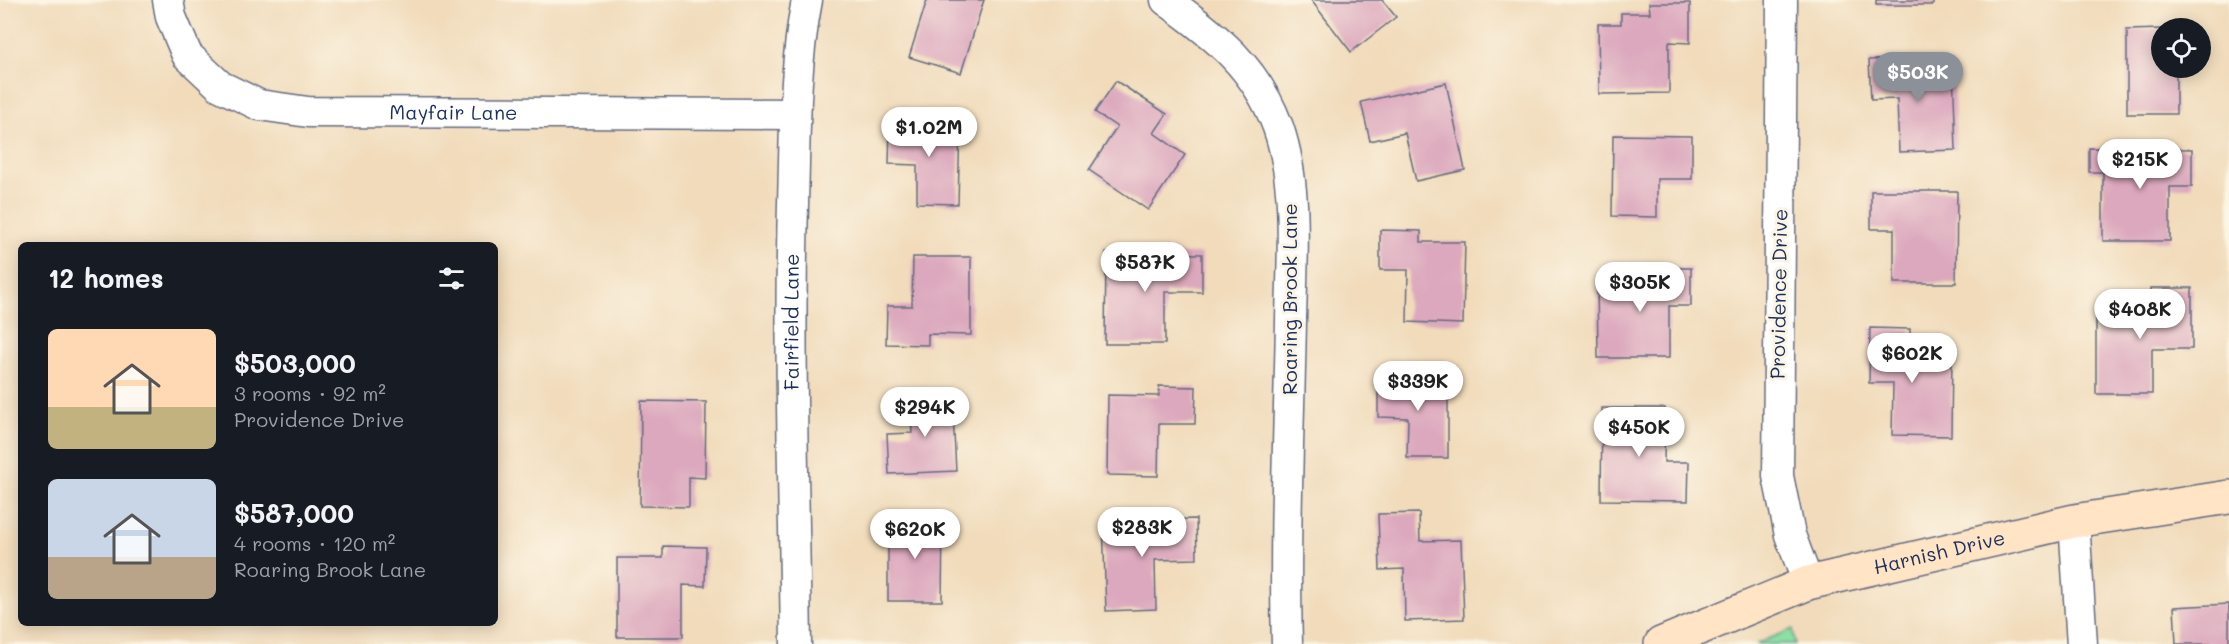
<!DOCTYPE html>
<html lang="en">
<head>
<meta charset="utf-8">
<style>
  :root { --surface:#171b24; --page:#242831; --text:#f1f3f6; --muted:#9ea1a6; --accent:#8c9099 }
  body { margin:0; font-family:Mali,sans-serif; background:var(--page); color:var(--text); height:100vh; display:flex; flex-direction:column; font-size:22px; white-space:nowrap }
  * { box-sizing:border-box; margin:0 }
  p { font-size:20px; color:var(--muted) }
  .icon { flex:none; width:33px; height:33px; fill:none; stroke:currentColor; stroke-width:2; stroke-linecap:round; stroke-linejoin:round }
  .map { position:relative; flex:1; overflow:hidden }
  .side { position:absolute; left:18px; top:242px; width:480px; height:384px; display:flex; flex-direction:column; background:var(--surface); border-radius:9px; box-shadow:0 3px 15px #0003 }
  .side>* { flex:none }
  .fabs { position:absolute; left:2151px; top:18px; display:grid; gap:12px }
  .fabs a { display:grid; place-items:center; width:60px; height:60px; border-radius:50%; background:var(--surface); box-shadow:0 3px 15px #0003; font-size:30px }
  .price { position:absolute; translate:-50% -51px; padding:0 14px; border-radius:21px; background:#fff; color:#222; font-size:20px; line-height:39px; filter:drop-shadow(0 2px 3px #0008) }
  .price::after { content:''; position:absolute; left:50%; top:36px; width:18px; height:14px; margin-left:-9px; background:inherit; clip-path:polygon(0 0,100% 0,50% 100%) }
  .price.active { background:var(--accent); color:#fff }
  ul { padding:0; list-style:none }
  li { display:flex; align-items:center; gap:18px; height:150px; padding:0 30px }
  li span { display:grid; place-items:center; flex:none; width:168px; height:120px; border-radius:9px; color:#555 }
  li>.icon { margin-inline-start:auto }
  span .icon { width:72px; height:72px; fill:#fffc; stroke-width:1 }
  li b { font-size:26px }
  h2 { display:flex; justify-content:space-between; align-items:center; height:72px; padding:0 30px; font-size:26px }
  .map>svg:first-child { display:block }
  .green { fill:#8be1a4; stroke:#538881; stroke-width:1.5 }
  .building { fill:#dca8bd }
  .lines { fill:none; stroke-linecap:round; stroke-linejoin:round }
  .street-casing { stroke:#666b7f; stroke-width:33 }
  .secondary-casing { stroke:#666b7f; stroke-width:36 }
  .street { stroke:#fff; stroke-width:30 }
  .secondary { stroke:#ffe4c6; stroke-width:33 }
  .labels { text-anchor:middle; stroke-width:6; stroke-linejoin:round; paint-order:stroke }
  .street-label { font-size:20px; fill:#1b2f5e; stroke:#fcf5e5 }
</style>
</head>
<body>
<div class="map">
<svg width="2229" height="644" viewBox="0 0 2229 644">
  <rect width="100%" height="100%" fill="#fcf5e5"/>
  <filter id="ink" filterUnits="userSpaceOnUse"><feTurbulence type="fractalNoise" baseFrequency=".0167" numOctaves="2"/><feDisplacementMap in="SourceGraphic" scale="12" xChannelSelector="R" yChannelSelector="G"/><feConvolveMatrix kernelMatrix="1 2 1 2 8 2 1 2 1" color-interpolation-filters="sRGB"/></filter>
  <filter id="wash" filterUnits="userSpaceOnUse"><feTurbulence type="fractalNoise" baseFrequency=".008" numOctaves="4" result="noise"/><feDisplacementMap in="SourceGraphic" scale="24" xChannelSelector="R" yChannelSelector="G"/><feGaussianBlur stdDeviation="1.35" result="paint"/><feColorMatrix in="noise" values="0 0 0 0 0 0 0 0 0 0 0 0 0 0 0 0 0 1.4 0 .05"/><feComposite in="paint" operator="in"/></filter>
  <g filter="url(#wash)">
    <rect width="100%" height="100%" fill="#f1dbbb"/>
    <path class="green" d="M 1793,629 L 1795,644 L 1756,644 Z"/>
    <g id="blocks">
      <g class="building">
        <path d="M 927,0 L 984,0 L 961,73 L 909,57 Z"/>
        <path d="M 1311,0 L 1382,0 L 1396,17 L 1351,52 Z"/>
        <rect x="1876" y="0" width="57" height="5"/>
        <path d="M 1649,3 L 1690,3 L 1690,43 L 1669,42 L 1669,93 L 1599,94 L 1598,24 L 1621,24 L 1621,13 L 1650,13 Z"/>
        <path d="M 2162,29 L 2162,68 L 2176,68 L 2176,114 L 2127,114 L 2127,30 Z"/>
        <path d="M 1910,59 L 1911,70 L 1953,68 L 1956,150 L 1899,152 L 1897,99 L 1871,100 L 1869,60 Z"/>
        <path d="M 1116,81 L 1167,114 L 1154,133 L 1185,155 L 1148,210 L 1089,170 L 1117,127 L 1095,112 Z"/>
        <path d="M 1446,83 L 1465,170 L 1416,181 L 1405,133 L 1370,141 L 1361,102 Z"/>
        <path d="M 890,123 L 960,124 L 958,204 L 917,203 L 917,165 L 889,164 Z"/>
        <path d="M 1613,135 L 1692,136 L 1692,179 L 1657,179 L 1657,217 L 1612,216 Z"/>
        <path d="M 2089,148 L 2192,149 L 2192,187 L 2170,187 L 2170,241 L 2103,241 L 2103,172 L 2089,172 Z"/>
        <path d="M 1871,191 L 1957,191 L 1956,283 L 1894,283 L 1894,229 L 1871,229 Z"/>
        <path d="M 1380,230 L 1421,231 L 1421,242 L 1465,242 L 1463,324 L 1407,322 L 1408,270 L 1380,270 Z"/>
        <path d="M 1106,253 L 1202,254 L 1202,292 L 1165,292 L 1165,344 L 1105,344 Z"/>
        <path d="M 913,257 L 971,257 L 971,335 L 928,334 L 928,345 L 886,344 L 887,306 L 912,306 Z"/>
        <path d="M 1650,268 L 1691,268 L 1691,306 L 1669,306 L 1669,358 L 1598,358 L 1597,278 L 1650,277 Z"/>
        <path d="M 2151,288 L 2192,288 L 2192,349 L 2152,349 L 2152,394 L 2096,394 L 2096,307 L 2151,307 Z"/>
        <path d="M 1870,328 L 1910,329 L 1910,356 L 1952,356 L 1951,436 L 1892,435 L 1893,383 L 1869,383 Z"/>
        <path d="M 1378,377 L 1448,377 L 1448,458 L 1407,458 L 1408,418 L 1378,417 Z"/>
        <path d="M 1159,386 L 1196,387 L 1195,424 L 1159,424 L 1158,476 L 1107,475 L 1108,395 L 1159,396 Z"/>
        <path d="M 952,395 L 956,471 L 889,474 L 887,434 L 912,433 L 910,396 Z"/>
        <path d="M 641,401 L 706,402 L 705,478 L 689,477 L 689,507 L 640,506 Z"/>
        <path d="M 1602,408 L 1665,408 L 1664,462 L 1689,462 L 1688,501 L 1601,500 Z"/>
        <path d="M 1419,513 L 1420,541 L 1461,540 L 1464,619 L 1405,621 L 1404,569 L 1380,570 L 1378,514 Z"/>
        <path d="M 1196,519 L 1197,559 L 1155,560 L 1156,609 L 1106,611 L 1103,521 Z"/>
        <path d="M 888,520 L 943,520 L 942,601 L 888,601 Z"/>
        <path d="M 663,546 L 706,547 L 705,586 L 683,585 L 683,637 L 617,637 L 617,558 L 663,558 Z"/>
        <path d="M 2229,604 L 2229,644 L 2176,644 L 2174,607 Z"/>
      </g>
    </g>
  </g>
  <g filter="url(#ink)">
    <use href="#blocks" fill-opacity="0" stroke="#666b7f" stroke-width="1.5"/>
    <g class="lines">
      <defs>
        <g id="street">
          <path id="s1" d="M 168,0 L 171,17 L 187,55 L 220,86 L 259,105 L 308,112 L 795,114"/>
          <path d="M 1166,0 C 1216,36 1256,67 1278,127 C 1299,187 1292,259 1291,321 C 1289,429 1284,537 1287,644"/>
          <path d="M 1782,0 L 1778,476 L 1790,535 L 1808,583"/>
          <path d="M 2074,521 L 2082,644"/>
          <path id="s2" d="M 796,644 C 794,497 789,350 793,204 C 795,136 794,67 807,0"/>
        </g>
        <g id="secondary">
          <path id="s3" d="M 1661,644 L 1808,583 L 2074,521 L 2229,497"/>
        </g>
      </defs>
      <use href="#street" class="street-casing"/>
      <use href="#secondary" class="secondary-casing"/>
      <use href="#street" class="street"/>
      <use href="#secondary" class="secondary"/>
    </g>
  </g>
  <g class="labels">
    <g class="street-label">
      <text dy="7" stroke="none"><textPath href="#s1" startOffset="342">Mayfair Lane</textPath></text>
      <text transform="translate(1779 294) rotate(-89)" y="7">Providence Drive</text>
      <text transform="translate(1290 299) rotate(-90)" y="7">Roaring Brook Lane</text>
      <text dy="7" stroke="none"><textPath href="#s2" startOffset="322">Fairfield Lane</textPath></text>
      <text dy="7" stroke="none"><textPath href="#s3" startOffset="294">Harnish Drive</textPath></text>
    </g>
  </g>
</svg>
<div class="fabs">
<a><svg class="icon" aria-label="locate" viewBox="0 0 24 24"><circle cx="12" cy="12" r="6"/><path d="M12 2v4M12 18v4M2 12h4M18 12h4"/></svg></a>
</div>
<b class="price active" style="left:1918px;top:103px">$503K</b>
<b class="price" style="left:929px;top:158px">$1.02M</b>
<b class="price" style="left:2140px;top:190px">$215K</b>
<b class="price" style="left:1145px;top:293px">$587K</b>
<b class="price" style="left:1640px;top:313px">$305K</b>
<b class="price" style="left:2140px;top:340px">$408K</b>
<b class="price" style="left:1912px;top:384px">$602K</b>
<b class="price" style="left:1418px;top:412px">$339K</b>
<b class="price" style="left:925px;top:438px">$294K</b>
<b class="price" style="left:1639px;top:458px">$450K</b>
<b class="price" style="left:1142px;top:558px">$283K</b>
<b class="price" style="left:915px;top:560px">$620K</b>
<section class="side">
<h2>12 homes<svg class="icon" aria-label="filters" viewBox="0 0 24 24"><path d="M4 7h16M4 17h16"/><circle cx="9" cy="7" r="2"/><circle cx="15" cy="17" r="2"/></svg></h2>
<ul>
<li><span style="background:linear-gradient(#ffd9b3 65%,#c2b280 0)"><svg class="icon" aria-label="home" viewBox="0 0 24 24"><path d="M3 11l9-7 9 7M6 9v11h12V9"/></svg></span><div><b>$503,000</b><p>3 rooms · 92 m²</p><p>Providence Drive</p></div></li>
<li><span style="background:linear-gradient(#c9d6e8 65%,#b9a48a 0)"><svg class="icon" aria-label="home" viewBox="0 0 24 24"><path d="M3 11l9-7 9 7M6 9v11h12V9"/></svg></span><div><b>$587,000</b><p>4 rooms · 120 m²</p><p>Roaring Brook Lane</p></div></li>
</ul>
</section>
</div>
</body>
</html>
